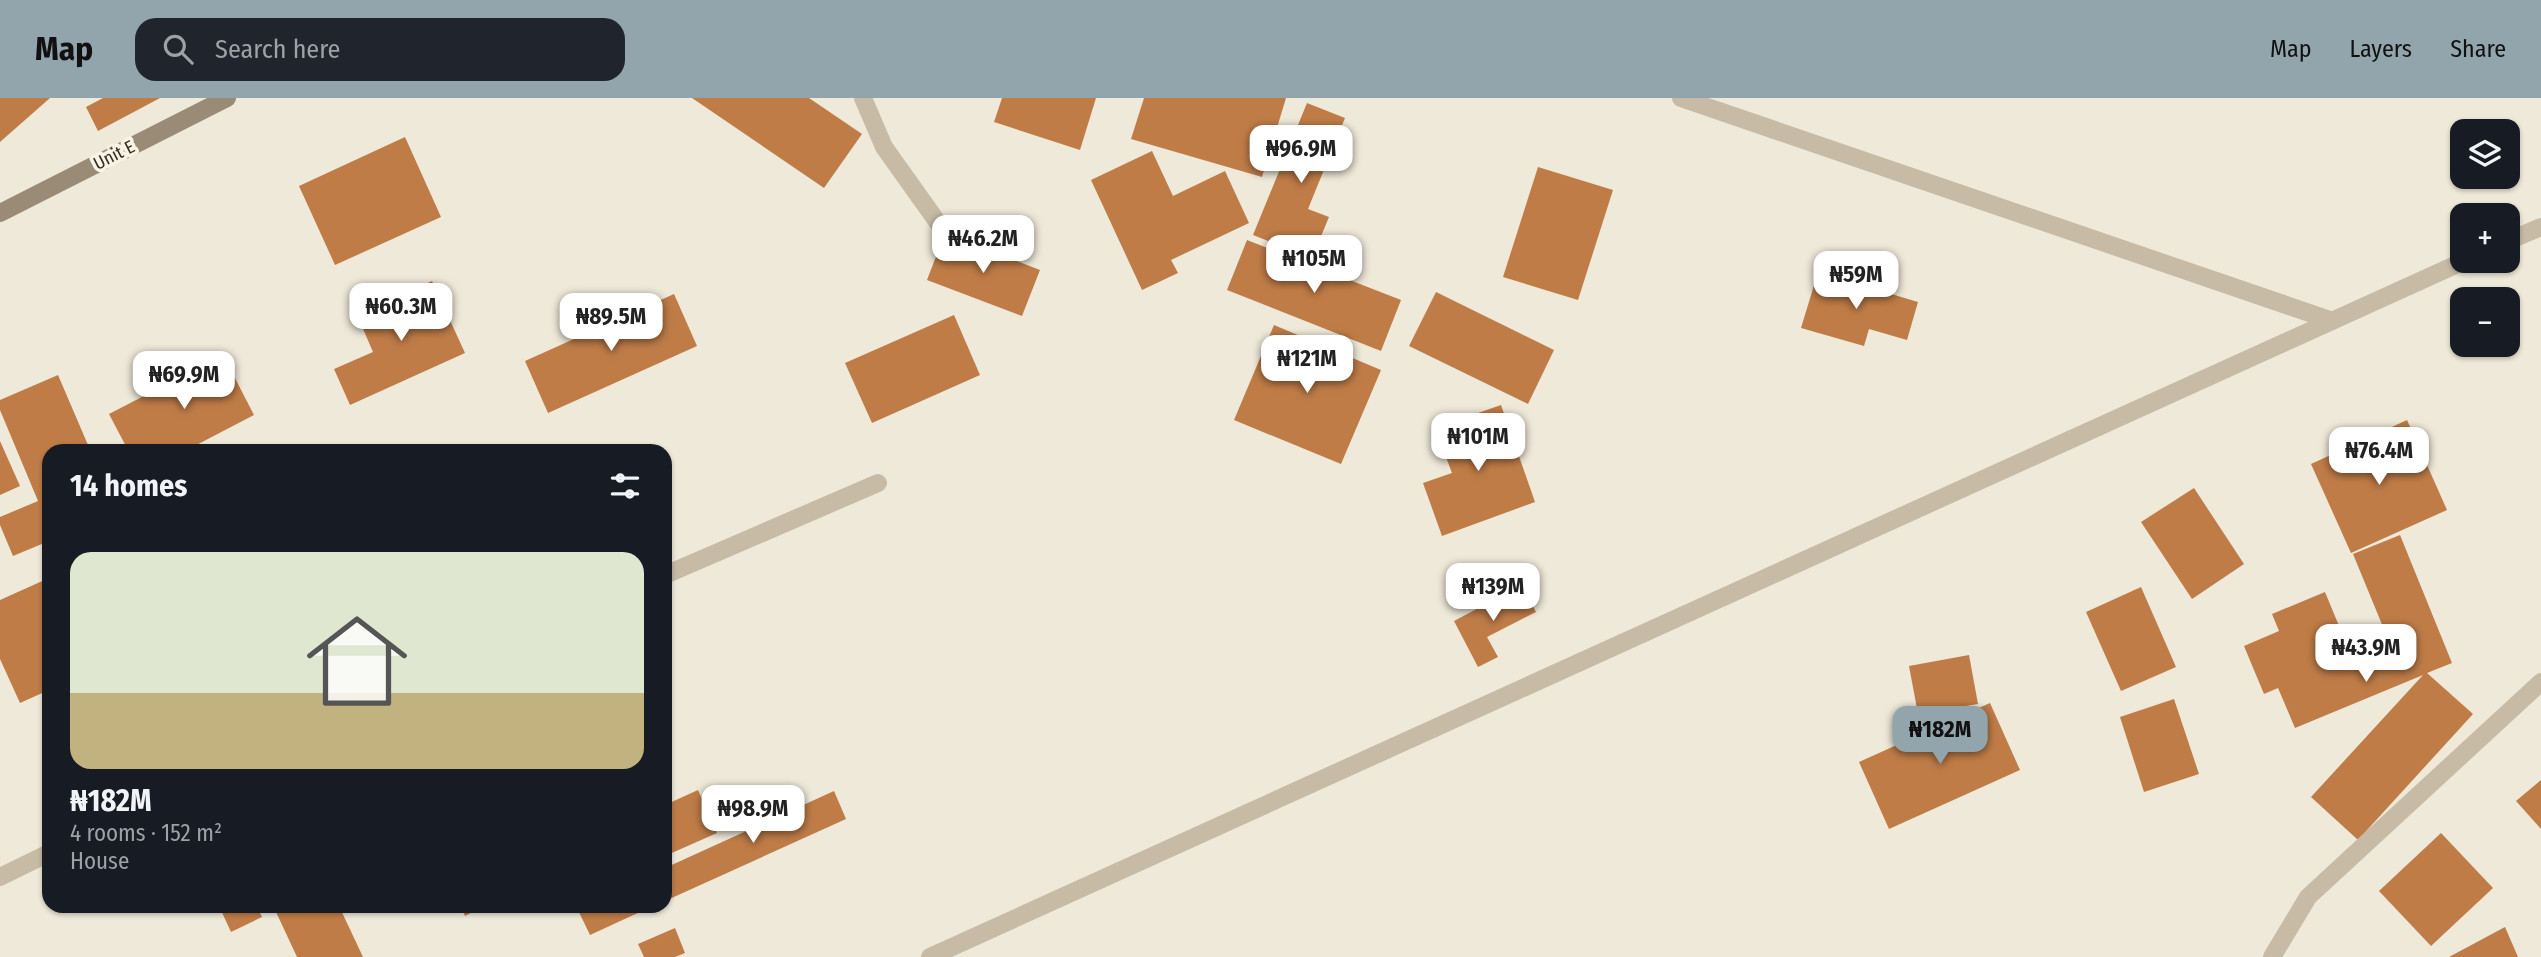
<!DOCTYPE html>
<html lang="en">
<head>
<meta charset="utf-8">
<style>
  :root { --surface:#171b24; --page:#20242c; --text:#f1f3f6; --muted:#9ea1a6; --line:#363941; --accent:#92a4ac }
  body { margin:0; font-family:"Fira Sans Condensed",sans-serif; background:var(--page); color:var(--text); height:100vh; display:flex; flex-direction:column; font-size:26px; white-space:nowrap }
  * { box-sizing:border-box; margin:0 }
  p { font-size:23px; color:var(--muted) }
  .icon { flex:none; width:38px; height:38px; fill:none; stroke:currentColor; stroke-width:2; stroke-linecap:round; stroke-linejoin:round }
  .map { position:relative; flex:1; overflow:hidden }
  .drawer { position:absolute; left:42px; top:346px; width:630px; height:469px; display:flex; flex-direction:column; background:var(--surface); border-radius:21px; box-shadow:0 2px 5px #0004 }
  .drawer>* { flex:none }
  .fabs { position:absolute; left:2450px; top:21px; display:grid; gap:14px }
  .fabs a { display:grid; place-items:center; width:70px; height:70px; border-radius:14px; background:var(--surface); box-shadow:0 2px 5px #0004; font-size:35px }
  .price { position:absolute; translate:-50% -60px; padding:0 16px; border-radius:14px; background:#fff; color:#222; font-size:23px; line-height:46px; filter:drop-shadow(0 2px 4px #0008) }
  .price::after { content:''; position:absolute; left:50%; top:42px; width:21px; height:16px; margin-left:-10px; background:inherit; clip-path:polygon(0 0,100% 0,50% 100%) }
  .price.on { background:var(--accent); color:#111 }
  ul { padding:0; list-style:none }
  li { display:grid; align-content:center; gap:14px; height:371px; padding:0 28px }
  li+li { border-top:2px solid var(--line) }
  li span { display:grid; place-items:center; height:217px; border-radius:21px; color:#555 }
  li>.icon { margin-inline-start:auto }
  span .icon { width:126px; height:126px; fill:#fffc; stroke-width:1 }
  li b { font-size:30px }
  h2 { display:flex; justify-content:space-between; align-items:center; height:84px; padding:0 28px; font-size:30px }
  header { display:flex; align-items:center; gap:42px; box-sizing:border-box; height:98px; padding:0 35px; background:var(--accent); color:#111 }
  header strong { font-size:33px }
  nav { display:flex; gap:38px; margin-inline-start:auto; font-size:24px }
  .search { width:490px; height:63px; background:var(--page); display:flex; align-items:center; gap:18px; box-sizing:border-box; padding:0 24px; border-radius:21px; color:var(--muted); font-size:26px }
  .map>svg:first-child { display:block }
  .building { fill:#bf7c47 }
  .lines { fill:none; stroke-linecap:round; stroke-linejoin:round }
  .street { stroke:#c7bba5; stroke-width:18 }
  .secondary { stroke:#9a8b77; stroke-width:18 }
  .labels { text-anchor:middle; stroke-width:7; stroke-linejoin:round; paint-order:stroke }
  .street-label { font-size:18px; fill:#332d26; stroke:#f8f3e4 }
</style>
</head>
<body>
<header>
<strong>Map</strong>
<div class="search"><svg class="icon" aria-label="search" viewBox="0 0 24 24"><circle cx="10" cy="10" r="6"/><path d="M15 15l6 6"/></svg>Search here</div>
<nav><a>Map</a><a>Layers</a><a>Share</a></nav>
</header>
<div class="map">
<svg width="2541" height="859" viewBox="0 0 2541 859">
  <rect width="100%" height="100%" fill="#efe9d9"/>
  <g class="building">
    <path d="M 0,0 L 50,0 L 0,44 Z"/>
    <path d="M 103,0 L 160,0 L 98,33 L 86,9 Z"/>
    <path d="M 692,0 L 809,0 L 862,36 L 824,90 Z"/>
    <path d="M 1002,0 L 1096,0 L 1080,52 L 994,24 Z"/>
    <path d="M 1144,0 L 1286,0 L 1262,79 L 1131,41 Z"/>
    <path d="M 1307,5 L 1345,20 L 1308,111 L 1329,119 L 1312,160 L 1253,137 Z"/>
    <path d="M 405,39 L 441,119 L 335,167 L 299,88 Z"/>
    <path d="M 1152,53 L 1173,98 L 1225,73 L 1249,125 L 1171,162 L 1178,175 L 1142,192 L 1091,82 Z"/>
    <path d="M 1538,69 L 1613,92 L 1578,202 L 1503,179 Z"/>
    <path d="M 945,135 L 1040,172 L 1022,218 L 927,182 Z"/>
    <path d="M 1247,142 L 1401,202 L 1381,253 L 1227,192 Z"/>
    <path d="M 1818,174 L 1918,204 L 1907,242 L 1869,231 L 1864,248 L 1801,230 Z"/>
    <path d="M 432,183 L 465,255 L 350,307 L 334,271 L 373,254 L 357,217 Z"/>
    <path d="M 1436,194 L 1554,252 L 1528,306 L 1409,248 Z"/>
    <path d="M 674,196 L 697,248 L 548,315 L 525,263 Z"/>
    <path d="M 954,217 L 980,277 L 872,325 L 845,265 Z"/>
    <path d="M 1274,227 L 1381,272 L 1341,366 L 1234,322 Z"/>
    <path d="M 223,257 L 254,317 L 183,354 L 129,354 L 109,316 Z"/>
    <path d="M 58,277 L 91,354 L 49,354 L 49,443 L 13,458 L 0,427 L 0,419 L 38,403 L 0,312 L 0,302 Z"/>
    <path d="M 1501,307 L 1535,404 L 1442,438 L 1423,385 L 1452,375 L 1435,330 Z"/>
    <path d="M 2407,322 L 2447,412 L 2351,455 L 2311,366 Z"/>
    <path d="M 0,343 L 20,388 L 0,397 Z"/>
    <path d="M 2194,390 L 2244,466 L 2192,501 L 2141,424 Z"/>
    <path d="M 2400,437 L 2452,565 L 2427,575 L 2473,616 L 2358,742 L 2311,699 L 2423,577 L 2295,630 L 2278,590 L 2264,596 L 2244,548 L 2279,533 L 2272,516 L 2325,494 L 2351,557 L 2388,541 L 2353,456 Z"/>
    <path d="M 49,480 L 49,592 L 20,605 L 0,561 L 0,502 Z"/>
    <path d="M 1522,487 L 1536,514 L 1487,539 L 1498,559 L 1478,569 L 1454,523 Z"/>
    <path d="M 2141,489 L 2176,569 L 2121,593 L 2086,514 Z"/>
    <path d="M 1969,557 L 1978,606 L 1918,616 L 1909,568 Z"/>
    <path d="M 2174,601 L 2199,676 L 2144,694 L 2120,619 Z"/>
    <path d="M 1990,605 L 2020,672 L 1889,731 L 1859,664 Z"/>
    <path d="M 2541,682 L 2541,731 L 2516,703 Z"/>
    <path d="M 698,692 L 717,735 L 665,758 L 665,707 Z"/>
    <path d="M 834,693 L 846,721 L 665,803 L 665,770 Z"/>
    <path d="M 2441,735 L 2493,790 L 2431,848 L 2379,793 Z"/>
    <path d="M 219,808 L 257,808 L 262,819 L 231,834 Z"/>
    <path d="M 288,808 L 339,808 L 363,859 L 297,859 L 276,814 Z"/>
    <path d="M 461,808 L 484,808 L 465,818 Z"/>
    <path d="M 580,808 L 653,808 L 590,837 L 577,810 Z"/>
    <path d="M 2505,829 L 2518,859 L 2449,859 Z"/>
    <path d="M 675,830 L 685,855 L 675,859 L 644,859 L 638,846 Z"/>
  </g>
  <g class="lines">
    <g class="street">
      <path d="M 863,0 L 884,49 L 941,129"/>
      <path d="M 1681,0 L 2330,222"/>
      <path d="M 2508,143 L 2541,129"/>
      <path d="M 665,477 L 878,385"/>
      <path d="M 0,779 L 49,755"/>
      <path d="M 930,859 L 2464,163"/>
      <path d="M 2272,859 L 2308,799 L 2541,584"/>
    </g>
    <path class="secondary" d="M 0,115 L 227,0"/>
  </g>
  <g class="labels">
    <g class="street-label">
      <text transform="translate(114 57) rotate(-27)" y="6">Unit E</text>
    </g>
  </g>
</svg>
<div class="fabs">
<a><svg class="icon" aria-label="layers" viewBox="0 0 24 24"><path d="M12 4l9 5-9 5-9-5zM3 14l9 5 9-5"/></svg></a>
<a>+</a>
<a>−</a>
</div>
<b class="price" style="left:1301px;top:87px">₦96.9M</b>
<b class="price" style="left:983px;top:177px">₦46.2M</b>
<b class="price" style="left:1314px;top:197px">₦105M</b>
<b class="price" style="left:1856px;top:213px">₦59M</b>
<b class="price" style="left:401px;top:245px">₦60.3M</b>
<b class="price" style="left:611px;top:255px">₦89.5M</b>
<b class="price" style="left:1307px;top:297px">₦121M</b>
<b class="price" style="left:184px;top:313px">₦69.9M</b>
<b class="price" style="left:1478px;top:375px">₦101M</b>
<b class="price" style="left:2379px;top:389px">₦76.4M</b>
<b class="price" style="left:1493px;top:525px">₦139M</b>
<b class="price" style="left:2366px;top:586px">₦43.9M</b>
<b class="price on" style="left:1940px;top:668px">₦182M</b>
<b class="price" style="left:753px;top:747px">₦98.9M</b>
<section class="drawer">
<h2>14 homes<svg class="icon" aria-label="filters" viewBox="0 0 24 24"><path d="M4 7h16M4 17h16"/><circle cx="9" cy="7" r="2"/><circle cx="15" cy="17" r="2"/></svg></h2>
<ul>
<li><span style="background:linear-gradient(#dfe7d0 65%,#c2b280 0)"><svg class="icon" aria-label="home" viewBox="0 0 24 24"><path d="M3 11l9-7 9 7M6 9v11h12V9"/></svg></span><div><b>₦182M</b><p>4 rooms · 152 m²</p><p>House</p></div></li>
</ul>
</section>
</div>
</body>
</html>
